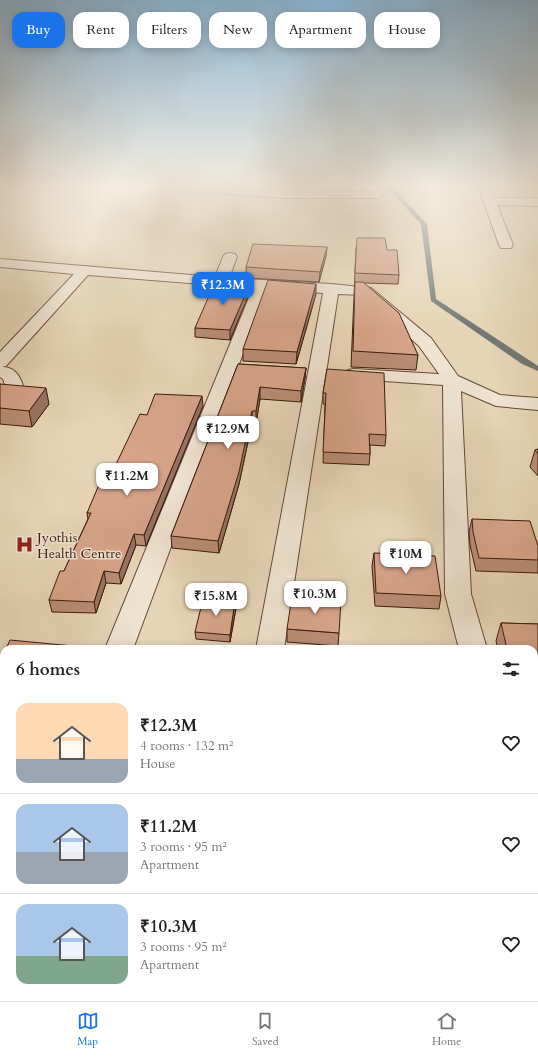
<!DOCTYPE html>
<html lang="en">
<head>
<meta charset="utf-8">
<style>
  :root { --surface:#fff; --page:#f6f6f6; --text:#202124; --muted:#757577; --line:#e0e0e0; --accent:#1a73e8 }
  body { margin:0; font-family:Cardo,serif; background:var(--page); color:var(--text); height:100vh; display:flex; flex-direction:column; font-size:15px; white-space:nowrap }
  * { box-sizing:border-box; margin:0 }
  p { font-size:13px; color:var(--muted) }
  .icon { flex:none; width:22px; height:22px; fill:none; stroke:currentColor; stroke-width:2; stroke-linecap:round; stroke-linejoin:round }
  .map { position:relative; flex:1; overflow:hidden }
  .drawer { position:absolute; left:0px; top:645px; width:538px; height:356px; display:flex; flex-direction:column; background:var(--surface); border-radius:12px 12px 0 0; box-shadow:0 2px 10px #0003 }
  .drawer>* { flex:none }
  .guide { position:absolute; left:12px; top:12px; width:514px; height:36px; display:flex; gap:8px }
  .price { position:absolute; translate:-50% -34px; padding:0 9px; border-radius:8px; background:#fff; color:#222; font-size:13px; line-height:26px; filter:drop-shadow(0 1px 2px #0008) }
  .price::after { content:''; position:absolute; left:50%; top:24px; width:12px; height:9px; margin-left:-6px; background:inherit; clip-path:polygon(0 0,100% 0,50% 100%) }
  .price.on { background:var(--accent); color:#fff }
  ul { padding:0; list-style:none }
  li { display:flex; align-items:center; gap:12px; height:100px; padding:0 16px }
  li+li { border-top:1px solid var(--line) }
  li span { display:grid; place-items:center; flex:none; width:112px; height:80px; border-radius:12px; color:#555 }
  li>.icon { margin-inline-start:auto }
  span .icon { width:48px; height:48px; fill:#fffc; stroke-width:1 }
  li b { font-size:17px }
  h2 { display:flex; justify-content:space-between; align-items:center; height:48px; padding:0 16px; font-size:17px }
  .pill { padding:0 14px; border-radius:12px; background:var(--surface); box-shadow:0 2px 10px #0003; font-size:14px; line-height:36px }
  .pill.on { background:var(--accent); color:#fff }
  .menu { display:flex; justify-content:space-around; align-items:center; height:56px; border-top:1px solid var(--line); background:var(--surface); font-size:11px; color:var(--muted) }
  .menu a { display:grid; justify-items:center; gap:2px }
  .menu .on { color:var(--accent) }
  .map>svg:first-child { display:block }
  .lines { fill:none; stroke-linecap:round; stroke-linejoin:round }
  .stream { fill:#747874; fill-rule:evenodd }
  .minor-casing { stroke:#654937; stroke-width:2 }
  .minor { fill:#efe3d0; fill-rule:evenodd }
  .wall { fill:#b98d77; stroke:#3a1b0d }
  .shaded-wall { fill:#967361; stroke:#3a1b0d }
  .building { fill:#d7a48a; stroke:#3a1b0d }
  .labels { text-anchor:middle; stroke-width:3; stroke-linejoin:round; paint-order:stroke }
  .poi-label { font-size:14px; fill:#3a1b0d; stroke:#efe3d0; text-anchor:start }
</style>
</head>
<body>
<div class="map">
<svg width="538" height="1001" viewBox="0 0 538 1001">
  <rect width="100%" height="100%" fill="#e6d4b6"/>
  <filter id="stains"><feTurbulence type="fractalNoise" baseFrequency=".005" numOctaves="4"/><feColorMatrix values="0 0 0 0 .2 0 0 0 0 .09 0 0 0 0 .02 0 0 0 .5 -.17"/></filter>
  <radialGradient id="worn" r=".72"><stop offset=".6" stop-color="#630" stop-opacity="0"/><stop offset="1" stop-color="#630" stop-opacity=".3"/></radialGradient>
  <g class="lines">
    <path class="stream" d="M 384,188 L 390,188 L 397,192 L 427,224 L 436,299 L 538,366 L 538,371 L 522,364 L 431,301 L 421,224 L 393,194 Z"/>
    <defs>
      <g id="minor">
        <path d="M 179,188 L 236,188 L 283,192 L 378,192 L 384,195 L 378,198 L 283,198 L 185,191 Z"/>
        <path d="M 479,188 L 491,188 L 494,198 L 538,198 L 538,206 L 497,205 L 513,245 L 511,248 L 501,248 L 499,245 Z"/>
        <path d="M 230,253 L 235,254 L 237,257 L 229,278 L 331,284 L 371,288 L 431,338 L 458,376 L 500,395 L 538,398 L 538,410 L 496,406 L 461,391 L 471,594 L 487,649 L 459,649 L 445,594 L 443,385 L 354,379 L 348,378 L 345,374 L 348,370 L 354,369 L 439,374 L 419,346 L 362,295 L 338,294 L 284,649 L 256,649 L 323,293 L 267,289 L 133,649 L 105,649 L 253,288 L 88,275 L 6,366 L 2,367 C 14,367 20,375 23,386 C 17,394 9,404 0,395 L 0,391 L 5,385 L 3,379 L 0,377 L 0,352 L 74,274 L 0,267 L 0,259 L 215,277 L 223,257 L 225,254 Z"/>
        <path d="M 534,775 L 538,777 L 538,810 L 534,808 Z"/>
        <path d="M 0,824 L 4,825 L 4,857 L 0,856 Z"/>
        <path d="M 470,997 L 510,997 L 512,1001 L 471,1001 Z"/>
      </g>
    </defs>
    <use href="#minor" class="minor-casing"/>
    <use href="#minor" class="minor"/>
  </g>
  <g class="wall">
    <path d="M 327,247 L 326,256 L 319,282 L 246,278 L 246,267 Z"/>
    <path d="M 356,247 L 387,250 L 399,275 L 398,284 L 363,283 L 418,355 L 416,370 L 351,367 Z"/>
    <path d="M 242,283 L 251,289 L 230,340 L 195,337 L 195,328 Z"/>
    <path d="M 316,294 L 296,364 L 243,361 L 243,349 Z"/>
    <path d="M 238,364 L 306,368 L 305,378 L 301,402 L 260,399 L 256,423 L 252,423 L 239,484 L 219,553 L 172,548 L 171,536 Z"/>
    <path d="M 327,369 L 386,435 L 385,446 L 370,445 L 370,454 L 369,465 L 323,463 L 325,404 L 323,404 L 323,393 Z"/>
    <path d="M 0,384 L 49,404 L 32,427 L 0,424 Z"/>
    <path d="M 203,406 L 146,546 L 136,545 L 121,584 L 106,583 L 96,613 L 52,612 L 49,600 L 64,571 L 88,519 L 87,513 L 108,481 L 147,415 Z"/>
    <path d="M 538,449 L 538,476 L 530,467 L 535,450 Z"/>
    <path d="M 472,519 L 538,546 L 538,573 L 476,571 L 470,545 L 469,532 Z"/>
    <path d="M 374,553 L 441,596 L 439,609 L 375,606 L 372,566 Z"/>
    <path d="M 236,608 L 230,642 L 196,639 L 195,632 Z"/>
    <path d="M 501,623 L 538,624 L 538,744 L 534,744 L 534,649 L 498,649 L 496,641 Z"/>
    <path d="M 287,629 L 339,633 L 338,646 L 287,642 Z"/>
    <path d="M 4,653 L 4,763 L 0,763 L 0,661 Z"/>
    <path d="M 538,811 L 538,976 L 534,969 L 534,813 Z"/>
  </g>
  <g class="shaded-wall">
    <path d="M 327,247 L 326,256 L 319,282 L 320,272 Z"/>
    <path d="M 251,281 L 251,289 L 230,340 L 230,330 Z"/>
    <path d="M 316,284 L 316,294 L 296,364 L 297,352 Z"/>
    <path d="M 306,368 L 305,378 L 301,402 L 301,391 Z"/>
    <path d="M 260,387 L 260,399 L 256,423 L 256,411 Z"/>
    <path d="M 46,388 L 49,404 L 32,427 L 29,411 Z"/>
    <path d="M 202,396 L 203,406 L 146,546 L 144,535 Z"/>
    <path d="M 252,411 L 252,423 L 239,484 L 219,553 L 218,541 Z"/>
    <path d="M 134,534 L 136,545 L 121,584 L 119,573 Z"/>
    <path d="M 104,571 L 106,583 L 96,613 L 94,602 Z"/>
    <path d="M 235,601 L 236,608 L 230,642 L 230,635 Z"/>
    <path d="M 4,919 L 4,963 L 0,973 L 0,929 Z"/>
    <path d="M 538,955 L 534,963 L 534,957 Z"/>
  </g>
  <g class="building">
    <path d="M 357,238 L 385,238 L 387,250 L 397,250 L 399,275 L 355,273 Z"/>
    <path d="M 253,244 L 327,247 L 320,272 L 246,267 Z"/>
    <path d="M 243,280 L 251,281 L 230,330 L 195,328 L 215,282 L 242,283 Z"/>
    <path d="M 268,280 L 316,284 L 297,352 L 243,349 Z"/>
    <path d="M 355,282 L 363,282 L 399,313 L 418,355 L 353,351 Z"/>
    <path d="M 238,364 L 306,368 L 301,391 L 260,387 L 256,411 L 252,411 L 239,472 L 218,541 L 171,536 Z"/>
    <path d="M 327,369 L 384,373 L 386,435 L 369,434 L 370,454 L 323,452 L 326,393 L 323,393 Z"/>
    <path d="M 0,384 L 46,388 L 29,411 L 0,408 Z"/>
    <path d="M 155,394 L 202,396 L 144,535 L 134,534 L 119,573 L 104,571 L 94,602 L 49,600 L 60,571 L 64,571 L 91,513 L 87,513 L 101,480 L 108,481 L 140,414 L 147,415 Z"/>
    <path d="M 538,449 L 538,454 L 535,450 Z"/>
    <path d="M 472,519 L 530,521 L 538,546 L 538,560 L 479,558 L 473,532 Z"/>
    <path d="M 374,553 L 435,556 L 441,596 L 376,593 Z"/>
    <path d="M 292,596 L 341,600 L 339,633 L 287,629 Z"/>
    <path d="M 203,599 L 235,601 L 230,635 L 195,632 Z"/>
    <path d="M 501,623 L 538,624 L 538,725 L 534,725 L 534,649 L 507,649 Z"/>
    <path d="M 10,640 L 73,646 L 72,649 L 6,649 Z"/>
    <path d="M 4,653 L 4,750 L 0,750 L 0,661 Z"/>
    <path d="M 538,811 L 538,955 L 534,957 L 534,813 Z"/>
    <path d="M 0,862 L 4,862 L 4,919 L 0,929 Z"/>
    <path d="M 42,997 L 297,997 L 297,1001 L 41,1001 Z"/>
  </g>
  <linearGradient id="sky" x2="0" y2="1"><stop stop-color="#89b5d5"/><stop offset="0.57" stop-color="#f4ecde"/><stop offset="1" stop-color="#f4ecde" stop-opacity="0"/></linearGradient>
  <rect width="538" height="328" fill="url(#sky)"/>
  <defs>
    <symbol id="hospital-bare" viewBox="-9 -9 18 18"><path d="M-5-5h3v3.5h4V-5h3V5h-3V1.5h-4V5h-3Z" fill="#8f2418" stroke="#efe3d0" stroke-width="2.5" paint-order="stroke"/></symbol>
  </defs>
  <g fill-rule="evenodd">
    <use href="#hospital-bare" x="12" y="532" width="25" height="25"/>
  </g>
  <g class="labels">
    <g class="poi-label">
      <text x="37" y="542">Jyothis<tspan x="37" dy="16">Health Centre</tspan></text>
    </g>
  </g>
  <rect width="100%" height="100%" filter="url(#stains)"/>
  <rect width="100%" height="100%" fill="url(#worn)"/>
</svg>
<b class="price on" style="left:223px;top:306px">₹12.3M</b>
<b class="price" style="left:228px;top:450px">₹12.9M</b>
<b class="price" style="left:127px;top:497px">₹11.2M</b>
<b class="price" style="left:406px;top:575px">₹10M</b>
<b class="price" style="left:315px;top:615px">₹10.3M</b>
<b class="price" style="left:216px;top:617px">₹15.8M</b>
<div class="guide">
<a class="pill on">Buy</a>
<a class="pill">Rent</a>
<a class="pill">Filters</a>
<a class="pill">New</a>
<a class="pill">Apartment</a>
<a class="pill">House</a>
</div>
<section class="drawer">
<h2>6 homes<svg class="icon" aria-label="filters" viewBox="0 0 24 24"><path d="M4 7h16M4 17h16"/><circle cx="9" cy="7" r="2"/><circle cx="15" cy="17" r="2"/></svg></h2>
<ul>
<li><span style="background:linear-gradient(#ffd9b3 70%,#9aa5b1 0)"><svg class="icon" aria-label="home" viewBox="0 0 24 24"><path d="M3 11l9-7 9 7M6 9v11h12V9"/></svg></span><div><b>₹12.3M</b><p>4 rooms · 132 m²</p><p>House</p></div><svg class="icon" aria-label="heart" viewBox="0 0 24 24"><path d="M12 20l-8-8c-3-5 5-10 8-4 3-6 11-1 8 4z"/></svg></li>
<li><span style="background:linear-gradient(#a9c7e8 60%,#9aa5b1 0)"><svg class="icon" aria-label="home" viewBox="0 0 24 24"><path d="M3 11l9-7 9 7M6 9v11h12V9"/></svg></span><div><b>₹11.2M</b><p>3 rooms · 95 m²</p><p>Apartment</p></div><svg class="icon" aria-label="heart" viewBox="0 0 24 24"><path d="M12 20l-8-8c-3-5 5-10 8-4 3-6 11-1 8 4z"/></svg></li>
<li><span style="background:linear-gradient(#a9c7e8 65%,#7fa58c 0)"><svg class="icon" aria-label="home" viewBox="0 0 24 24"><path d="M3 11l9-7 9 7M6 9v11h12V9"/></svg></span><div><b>₹10.3M</b><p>3 rooms · 95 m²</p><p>Apartment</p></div><svg class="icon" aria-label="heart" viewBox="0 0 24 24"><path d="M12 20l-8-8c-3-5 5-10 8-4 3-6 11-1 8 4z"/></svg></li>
</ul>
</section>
</div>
<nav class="menu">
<a class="on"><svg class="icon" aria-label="map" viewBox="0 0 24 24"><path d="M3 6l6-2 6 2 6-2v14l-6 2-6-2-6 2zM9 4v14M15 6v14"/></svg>Map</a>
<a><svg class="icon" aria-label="saved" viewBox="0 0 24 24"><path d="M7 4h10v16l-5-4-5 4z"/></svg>Saved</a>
<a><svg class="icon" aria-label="home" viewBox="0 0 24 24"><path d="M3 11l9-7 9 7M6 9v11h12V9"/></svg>Home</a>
</nav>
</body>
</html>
